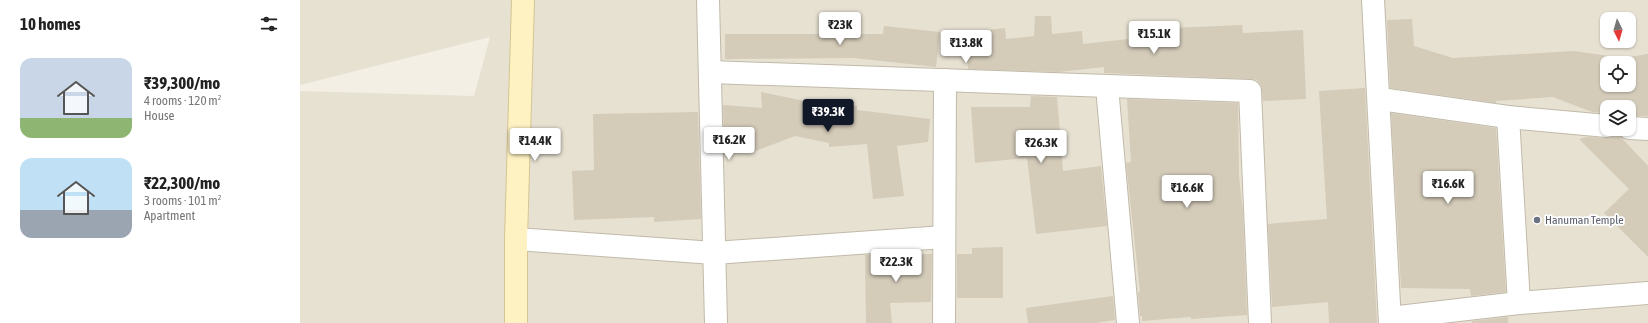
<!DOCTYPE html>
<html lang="en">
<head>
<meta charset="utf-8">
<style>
  :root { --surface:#fff; --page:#f2f2f2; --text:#222; --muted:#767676; --accent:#111827 }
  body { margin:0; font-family:"Asap Condensed",sans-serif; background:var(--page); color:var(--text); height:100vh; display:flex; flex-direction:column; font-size:15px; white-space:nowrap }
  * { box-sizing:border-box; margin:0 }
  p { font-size:13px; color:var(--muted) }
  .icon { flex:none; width:22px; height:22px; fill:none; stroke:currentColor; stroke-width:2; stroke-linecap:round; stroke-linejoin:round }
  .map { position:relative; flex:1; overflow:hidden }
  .sheet { display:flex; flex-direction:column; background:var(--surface); width:300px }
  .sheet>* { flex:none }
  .needle { width:26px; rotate:175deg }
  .tools { position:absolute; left:1300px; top:12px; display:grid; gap:8px }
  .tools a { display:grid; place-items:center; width:36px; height:36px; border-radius:8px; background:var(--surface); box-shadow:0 1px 3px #0004; font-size:20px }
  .price { position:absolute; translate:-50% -34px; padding:0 9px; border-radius:4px; background:#fff; color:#222; font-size:13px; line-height:26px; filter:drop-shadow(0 1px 2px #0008) }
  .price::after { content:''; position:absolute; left:50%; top:24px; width:12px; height:9px; margin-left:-6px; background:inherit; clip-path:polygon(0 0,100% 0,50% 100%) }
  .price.selected { background:var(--accent); color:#fff }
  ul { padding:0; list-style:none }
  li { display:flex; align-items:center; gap:12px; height:100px; padding:0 20px }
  li span { display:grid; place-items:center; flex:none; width:112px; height:80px; border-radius:12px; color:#555 }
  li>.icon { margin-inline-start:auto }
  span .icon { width:48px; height:48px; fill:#fffc; stroke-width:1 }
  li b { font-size:17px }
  h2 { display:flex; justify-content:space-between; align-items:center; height:48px; padding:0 20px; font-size:17px }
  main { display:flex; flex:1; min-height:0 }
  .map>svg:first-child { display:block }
  .residential { fill:#e7e1d2; fill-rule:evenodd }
  .building { fill:#d4cbb9; fill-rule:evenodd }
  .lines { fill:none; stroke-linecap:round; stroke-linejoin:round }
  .street-casing { stroke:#c1baa9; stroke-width:24 }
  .secondary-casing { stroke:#d4c592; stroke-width:24 }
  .street { stroke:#fff; stroke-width:22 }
  .secondary { stroke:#fff2c2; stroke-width:22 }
  .worship-dot { fill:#6b7280; stroke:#fff; stroke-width:1.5 }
  .labels { text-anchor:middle; stroke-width:3.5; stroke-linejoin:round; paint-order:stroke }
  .worship-label { font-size:12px; fill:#5b616d; stroke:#fff; text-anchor:start }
</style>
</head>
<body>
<main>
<section class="sheet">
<h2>10 homes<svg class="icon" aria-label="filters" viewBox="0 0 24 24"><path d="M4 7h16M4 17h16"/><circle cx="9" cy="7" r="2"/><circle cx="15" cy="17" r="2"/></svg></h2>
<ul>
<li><span style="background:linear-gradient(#c9d6e8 75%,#8fb573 0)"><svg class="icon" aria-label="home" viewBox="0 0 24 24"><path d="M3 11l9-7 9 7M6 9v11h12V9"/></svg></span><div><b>₹39,300/mo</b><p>4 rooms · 120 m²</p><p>House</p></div></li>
<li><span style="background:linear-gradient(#bfe0f5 65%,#9aa5b1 0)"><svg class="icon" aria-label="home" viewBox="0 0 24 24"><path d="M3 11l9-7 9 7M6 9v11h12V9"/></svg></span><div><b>₹22,300/mo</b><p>3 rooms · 101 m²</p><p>Apartment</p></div></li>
</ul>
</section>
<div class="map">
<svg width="1348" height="323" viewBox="0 0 1348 323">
  <rect width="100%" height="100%" fill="#f3efe4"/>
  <path class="residential" d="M 0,0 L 1348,0 L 1348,323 L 0,323 L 0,91 L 174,96 L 190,37 L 0,85 ZM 1307,19 L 1329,19 L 1329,41 L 1307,41 ZM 1307,63 L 1329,63 L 1329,85 L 1307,85 ZM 1307,107 L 1329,107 L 1329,129 L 1307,129 Z"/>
  <g class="building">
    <path d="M 735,16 L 751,16 L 752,34 L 782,31 L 783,44 L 874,34 L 873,28 L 942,25 L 943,33 L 1003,30 L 1006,99 L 963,101 L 961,85 L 957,80 L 950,79 L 804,73 L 804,67 L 759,72 L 668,69 L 665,33 L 705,28 L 706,39 L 734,36 Z"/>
    <path d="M 1112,19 L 1114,46 L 1153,58 L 1274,51 L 1323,58 L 1348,54 L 1348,116 L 1329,116 L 1329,107 L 1307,107 L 1307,113 L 1292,112 L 1253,97 L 1196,101 L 1196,103 L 1090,88 L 1087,20 ZM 1307,63 L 1329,63 L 1329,85 L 1307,85 Z"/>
    <path d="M 584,26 L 640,32 L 636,67 L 554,58 L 425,59 L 425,34 L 583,34 Z"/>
    <path d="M 1065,88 L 1077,323 L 1029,323 L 1028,302 L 972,307 L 968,224 L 1027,219 L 1019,91 Z"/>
    <path d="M 461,92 L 529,106 L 557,106 L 557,110 L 630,119 L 628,142 L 597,146 L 604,196 L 573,199 L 567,144 L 529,147 L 529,143 L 495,136 L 453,152 L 424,150 L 423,105 L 462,108 Z"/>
    <path d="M 731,96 L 757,97 L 763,171 L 801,166 L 807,226 L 736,234 L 727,158 L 675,163 L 671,107 L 730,107 Z"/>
    <path d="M 827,99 L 938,103 L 939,176 L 943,212 L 947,315 L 891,319 L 891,317 L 842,321 L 842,316 L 840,316 L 838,292 L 840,292 L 826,163 L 831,162 Z"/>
    <path d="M 398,112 L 401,219 L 354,222 L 354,217 L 274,220 L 272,171 L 294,170 L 293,114 Z"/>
    <path d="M 1091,113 L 1196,128 L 1206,292 L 1171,296 L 1170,289 L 1101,288 Z"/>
    <path d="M 1317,133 L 1348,166 L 1348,257 L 1304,213 L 1329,189 L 1279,139 L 1286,137 L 1306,138 L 1313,137 Z"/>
    <path d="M 703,247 L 703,298 L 657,298 L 657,254 L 672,254 L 672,248 Z"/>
    <path d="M 584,254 L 632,254 L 631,302 L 590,303 L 592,323 L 566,323 L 565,255 Z"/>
    <path d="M 813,296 L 815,320 L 796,323 L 728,323 L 726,308 Z"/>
    <path d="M 1208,317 L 1208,323 L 1172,323 L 1172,321 Z"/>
  </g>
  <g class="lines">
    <defs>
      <g id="street">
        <path d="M 408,0 L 416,323"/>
        <path d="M 1073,0 L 1090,323"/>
        <path d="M 410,72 L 950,91 L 960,323"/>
        <path d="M 807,87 L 828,323"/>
        <path d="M 1080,99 L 1208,117 L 1307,126"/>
        <path d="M 1208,117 L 1219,303"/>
        <path d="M 1329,128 L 1348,129"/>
        <path d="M 216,239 L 414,253 L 644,237"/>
        <path d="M 1090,318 L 1219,303 L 1348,293"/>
        <path d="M 644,323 L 645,80"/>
      </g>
      <path id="secondary" d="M 216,323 L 216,239 L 223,0"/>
    </defs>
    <use href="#street" class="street-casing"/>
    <use href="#secondary" class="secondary-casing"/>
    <use href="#street" class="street"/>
    <use href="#secondary" class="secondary"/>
  </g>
  <circle class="worship-dot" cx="1237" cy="220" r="4"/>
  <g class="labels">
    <g class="worship-label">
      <text x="1245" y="224">Hanuman Temple</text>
    </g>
  </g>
</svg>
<div class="tools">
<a><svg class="needle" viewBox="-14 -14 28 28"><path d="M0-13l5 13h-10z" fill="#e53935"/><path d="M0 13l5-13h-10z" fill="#767676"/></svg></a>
<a><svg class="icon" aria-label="locate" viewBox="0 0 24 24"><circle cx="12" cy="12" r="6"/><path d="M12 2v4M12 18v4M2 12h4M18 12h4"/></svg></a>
<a><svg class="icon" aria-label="layers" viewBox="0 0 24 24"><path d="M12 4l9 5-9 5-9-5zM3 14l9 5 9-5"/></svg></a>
</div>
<b class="price" style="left:540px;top:46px">₹23K</b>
<b class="price" style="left:854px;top:55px">₹15.1K</b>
<b class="price" style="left:666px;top:64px">₹13.8K</b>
<b class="price selected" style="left:528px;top:133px">₹39.3K</b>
<b class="price" style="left:429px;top:161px">₹16.2K</b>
<b class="price" style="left:235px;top:162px">₹14.4K</b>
<b class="price" style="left:741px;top:164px">₹26.3K</b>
<b class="price" style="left:1148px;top:205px">₹16.6K</b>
<b class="price" style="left:887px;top:209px">₹16.6K</b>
<b class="price" style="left:596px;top:283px">₹22.3K</b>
</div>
</main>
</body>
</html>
